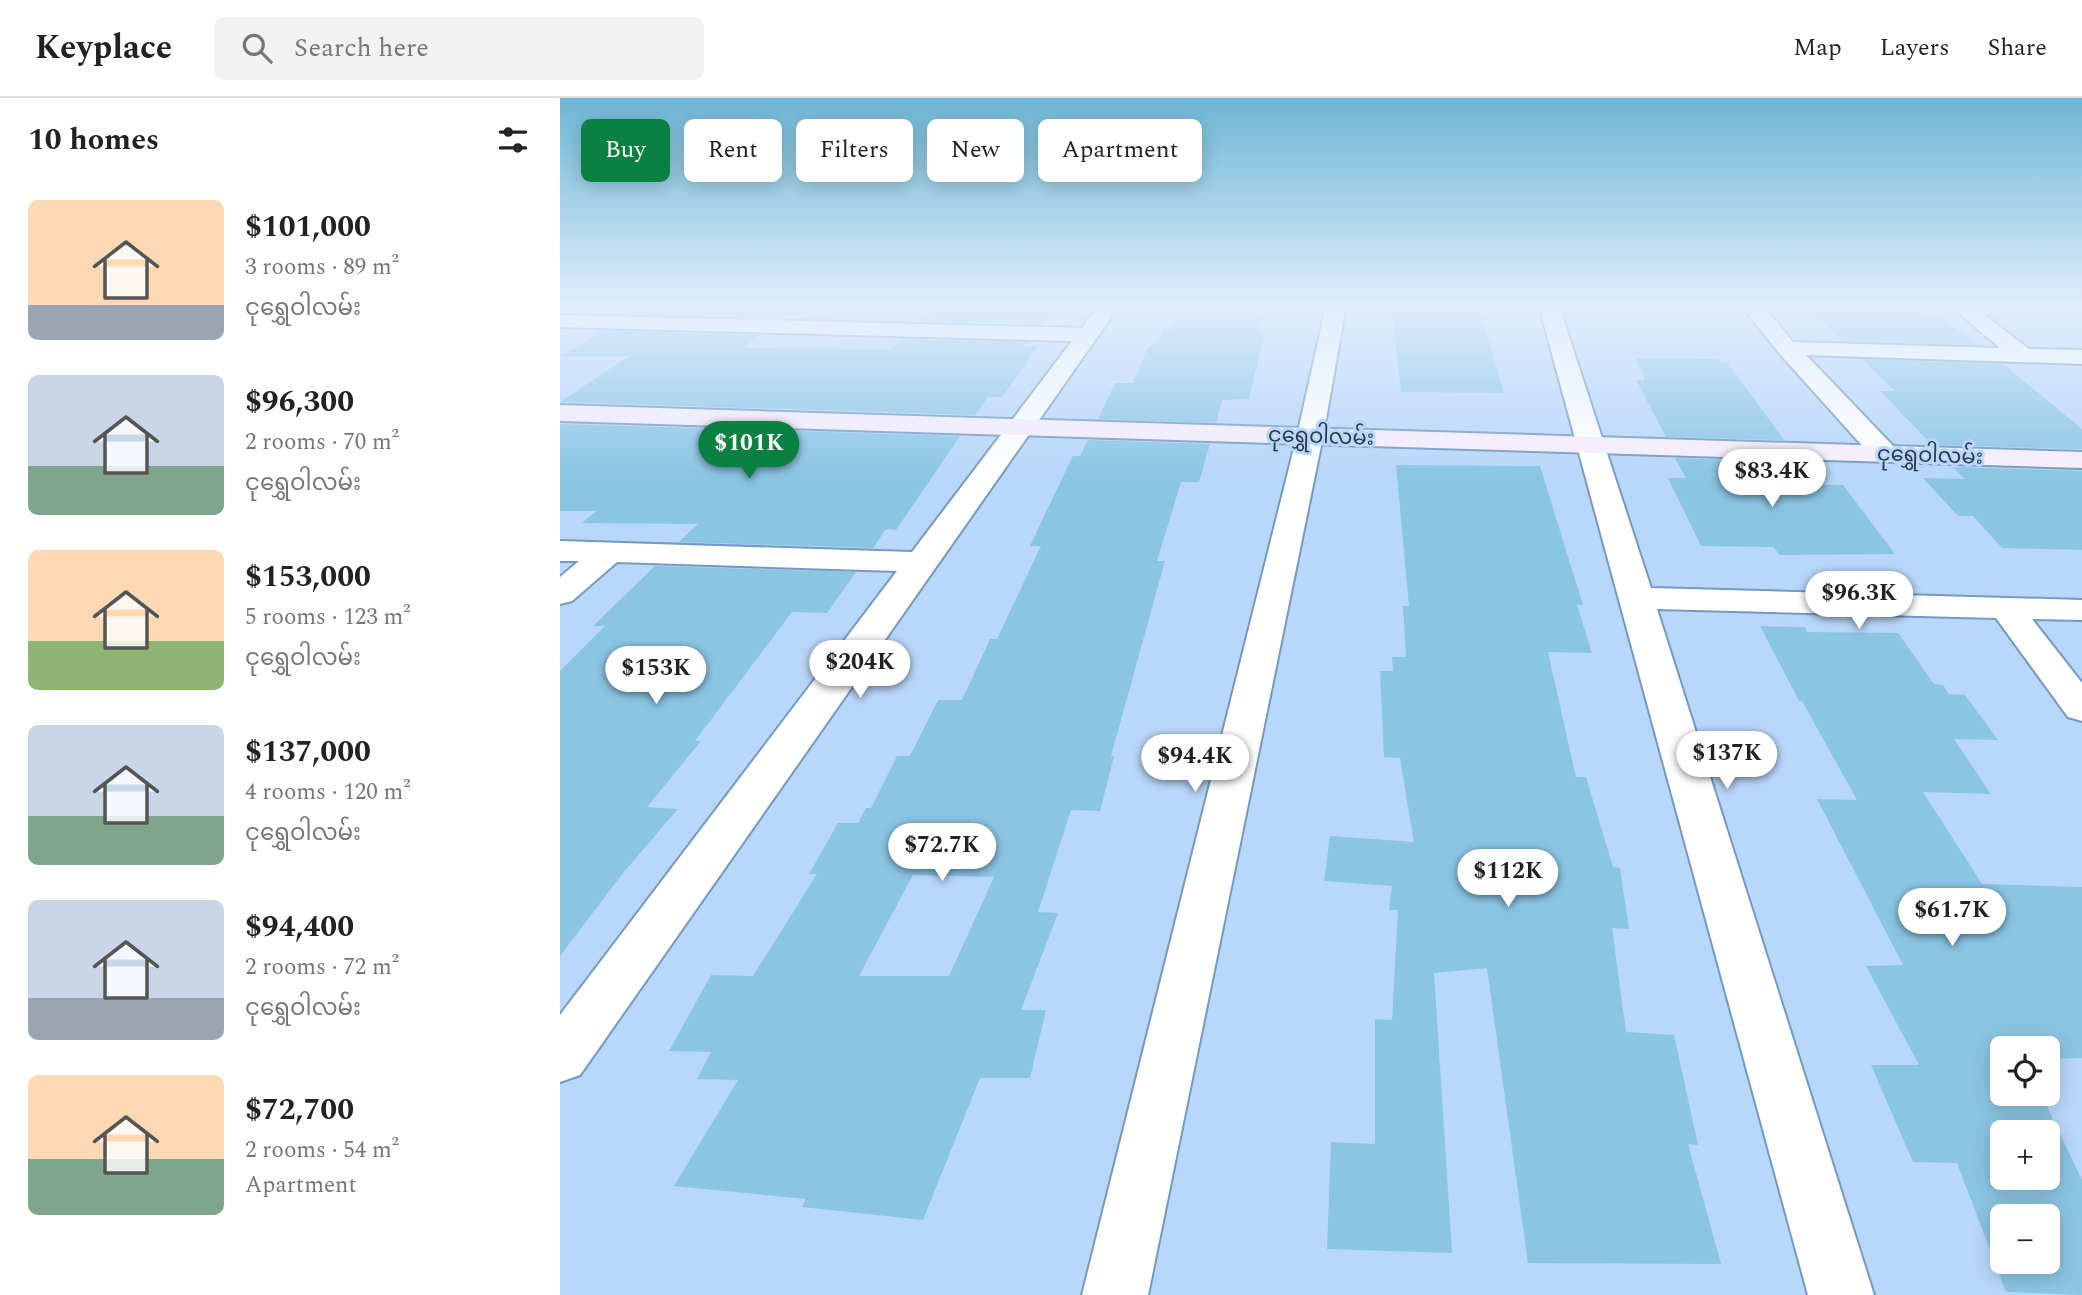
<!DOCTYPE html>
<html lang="en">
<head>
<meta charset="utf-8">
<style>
  :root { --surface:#fff; --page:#f2f2f2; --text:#222; --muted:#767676; --line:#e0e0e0; --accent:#0b8043 }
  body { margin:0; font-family:Spectral,"Noto Sans Myanmar",serif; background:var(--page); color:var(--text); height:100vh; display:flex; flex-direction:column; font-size:26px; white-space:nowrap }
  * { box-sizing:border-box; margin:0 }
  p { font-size:23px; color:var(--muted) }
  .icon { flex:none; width:38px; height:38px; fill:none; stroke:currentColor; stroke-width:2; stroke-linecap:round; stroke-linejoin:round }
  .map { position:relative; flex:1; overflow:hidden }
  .drawer { display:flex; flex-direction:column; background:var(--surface); width:560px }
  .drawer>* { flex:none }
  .banner { position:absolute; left:21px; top:21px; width:665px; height:63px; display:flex; gap:14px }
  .buttons { position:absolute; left:1430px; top:938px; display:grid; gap:14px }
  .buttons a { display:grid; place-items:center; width:70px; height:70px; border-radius:10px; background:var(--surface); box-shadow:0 4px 18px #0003; font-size:35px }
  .price { position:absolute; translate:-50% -60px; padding:0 16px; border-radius:24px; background:#fff; color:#222; font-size:23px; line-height:46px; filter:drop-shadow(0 2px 4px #0008) }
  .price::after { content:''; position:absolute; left:50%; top:42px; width:21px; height:16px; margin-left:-10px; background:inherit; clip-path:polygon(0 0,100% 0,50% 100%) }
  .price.active { background:var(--accent); color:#fff }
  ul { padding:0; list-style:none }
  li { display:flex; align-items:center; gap:21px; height:175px; padding:0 28px }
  li span { display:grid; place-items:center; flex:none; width:196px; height:140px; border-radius:10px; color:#555 }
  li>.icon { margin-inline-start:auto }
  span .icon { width:84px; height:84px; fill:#fffc; stroke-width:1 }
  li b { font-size:30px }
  h2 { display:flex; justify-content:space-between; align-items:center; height:84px; padding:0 28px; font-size:30px }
  .chip { padding:0 24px; border-radius:10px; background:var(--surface); box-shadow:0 4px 18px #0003; font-size:24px; line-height:63px }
  .chip.active { background:var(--accent); color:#fff }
  header { display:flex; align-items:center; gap:42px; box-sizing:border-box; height:98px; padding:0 35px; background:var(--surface); border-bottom:2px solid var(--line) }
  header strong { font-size:33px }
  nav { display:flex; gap:38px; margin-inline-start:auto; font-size:24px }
  .search { width:490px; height:63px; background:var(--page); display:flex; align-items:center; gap:18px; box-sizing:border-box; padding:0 24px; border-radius:10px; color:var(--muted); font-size:26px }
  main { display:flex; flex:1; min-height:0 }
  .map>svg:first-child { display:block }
  .building { fill:#8bc5e4; fill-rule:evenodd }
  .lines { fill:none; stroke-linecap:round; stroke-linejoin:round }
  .street-casing { stroke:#7499c2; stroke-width:4 }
  .secondary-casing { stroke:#7499c2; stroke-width:4 }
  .street { fill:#fff; fill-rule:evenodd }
  .secondary { fill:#f7eefc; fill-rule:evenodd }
  .labels { text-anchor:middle; stroke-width:6; stroke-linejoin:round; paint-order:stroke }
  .far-street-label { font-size:21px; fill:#2a394b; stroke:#b9d7fa }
</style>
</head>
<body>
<header>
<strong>Keyplace</strong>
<div class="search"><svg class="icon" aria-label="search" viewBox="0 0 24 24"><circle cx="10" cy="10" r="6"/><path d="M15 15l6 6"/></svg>Search here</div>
<nav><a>Map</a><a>Layers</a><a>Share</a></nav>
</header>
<main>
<section class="drawer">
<h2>10 homes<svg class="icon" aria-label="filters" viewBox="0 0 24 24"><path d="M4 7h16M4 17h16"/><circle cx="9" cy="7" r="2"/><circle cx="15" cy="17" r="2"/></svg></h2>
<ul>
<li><span style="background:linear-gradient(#ffd9b3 75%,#9aa5b1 0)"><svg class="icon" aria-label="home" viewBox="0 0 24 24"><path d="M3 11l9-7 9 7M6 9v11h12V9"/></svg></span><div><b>$101,000</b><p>3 rooms · 89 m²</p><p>ငုရွှေဝါလမ်း</p></div></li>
<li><span style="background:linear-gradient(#c9d6e8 65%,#7fa58c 0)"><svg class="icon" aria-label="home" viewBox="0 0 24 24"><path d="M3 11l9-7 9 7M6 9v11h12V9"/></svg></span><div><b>$96,300</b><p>2 rooms · 70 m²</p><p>ငုရွှေဝါလမ်း</p></div></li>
<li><span style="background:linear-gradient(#ffd9b3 65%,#8fb573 0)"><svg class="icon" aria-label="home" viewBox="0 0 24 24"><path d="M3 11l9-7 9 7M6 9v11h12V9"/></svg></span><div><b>$153,000</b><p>5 rooms · 123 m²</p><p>ငုရွှေဝါလမ်း</p></div></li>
<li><span style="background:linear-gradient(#c9d6e8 65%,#7fa58c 0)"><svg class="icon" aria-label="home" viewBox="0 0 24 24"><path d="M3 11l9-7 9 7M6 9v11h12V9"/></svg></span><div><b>$137,000</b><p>4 rooms · 120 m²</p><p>ငုရွှေဝါလမ်း</p></div></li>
<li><span style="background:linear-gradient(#c9d6e8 70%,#9aa5b1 0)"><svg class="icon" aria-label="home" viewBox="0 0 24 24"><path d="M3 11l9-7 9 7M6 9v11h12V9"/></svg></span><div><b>$94,400</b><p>2 rooms · 72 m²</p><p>ငုရွှေဝါလမ်း</p></div></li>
<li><span style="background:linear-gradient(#ffd9b3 60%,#7fa58c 0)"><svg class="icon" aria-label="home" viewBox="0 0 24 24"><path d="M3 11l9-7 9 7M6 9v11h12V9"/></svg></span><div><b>$72,700</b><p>2 rooms · 54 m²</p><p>Apartment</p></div></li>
</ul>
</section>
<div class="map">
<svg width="1522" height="1197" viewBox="0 0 1522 1197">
  <rect width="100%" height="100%" fill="#b9d7fa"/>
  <g class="building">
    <path d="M 83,208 L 238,208 L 222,220 L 70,216 Z"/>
    <path d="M 378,208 L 496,208 L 482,226 L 362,223 Z"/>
    <path d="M 836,209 L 919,210 L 944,295 L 841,294 L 832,212 L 836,212 Z"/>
    <path d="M 1249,210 L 1355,211 L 1361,217 L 1378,217 L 1417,247 L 1283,243 Z"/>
    <path d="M 618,216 L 703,216 L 698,233 L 702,233 L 701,236 L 704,237 L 689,301 L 662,302 L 656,325 L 538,321 L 555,285 L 573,285 L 588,249 L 598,245 L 604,231 L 611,231 Z"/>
    <path d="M 43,233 L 200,237 L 183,250 L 332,251 L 343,241 L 467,244 L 464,248 L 478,248 L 442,299 L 428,299 L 415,317 L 0,304 L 69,258 L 2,258 Z"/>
    <path d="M 1075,260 L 1158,261 L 1162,265 L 1168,265 L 1224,342 L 1106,339 L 1076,282 L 1084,282 L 1084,278 Z"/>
    <path d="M 1302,261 L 1443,266 L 1522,331 L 1522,351 L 1372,347 L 1320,293 L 1335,293 Z"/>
    <path d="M 0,326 L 400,338 L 336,432 L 326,431 L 313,450 L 119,444 L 138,426 L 22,425 L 36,413 L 0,413 Z"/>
    <path d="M 528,342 L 650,346 L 639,384 L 621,384 L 597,463 L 605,463 L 551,658 L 554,658 L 540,713 L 511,712 L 478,814 L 498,815 L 461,912 L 486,912 L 470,980 L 420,980 L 363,1122 L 242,1109 L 246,1101 L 114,1088 L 178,982 L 137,981 L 151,954 L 109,953 L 151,877 L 193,878 L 257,776 L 249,776 L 278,725 L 298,725 L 306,710 L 311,710 L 337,658 L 350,658 L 378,602 L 402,602 L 430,541 L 437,541 L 481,448 L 470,448 L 486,414 L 513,358 L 520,358 ZM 353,777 L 434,779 L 389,878 L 299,878 Z"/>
    <path d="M 1115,360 L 1239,364 L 1255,387 L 1283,387 L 1335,456 L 1219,457 L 1214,449 L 1141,448 L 1108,380 L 1126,380 Z"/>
    <path d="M 836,367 L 980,368 L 1023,507 L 1017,507 L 1032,555 L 988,554 L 1016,679 L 1026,679 L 1053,769 L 1060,770 L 1069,831 L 1052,830 L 1066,934 L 1114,937 L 1138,1047 L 1128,1046 L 1161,1166 L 968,1165 L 927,870 L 874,875 L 892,1155 L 767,1151 L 771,1044 L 815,1046 L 815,921 L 832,922 L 838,812 L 829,812 L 832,788 L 764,783 L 770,738 L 854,744 L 840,660 L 824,659 L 820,573 L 833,573 L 832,559 L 846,559 L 843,508 L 849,508 Z"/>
    <path d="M 1393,369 L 1522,373 L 1522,452 L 1442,450 L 1413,418 L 1398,418 L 1363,380 L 1405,381 Z"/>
    <path d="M 95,468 L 296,474 L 267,515 L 232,514 L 135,643 L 141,643 L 87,709 L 118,711 L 63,775 L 0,858 L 0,573 L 45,528 L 33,528 Z"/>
    <path d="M 1200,528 L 1245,529 L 1247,534 L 1338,535 L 1374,586 L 1383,587 L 1389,596 L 1405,597 L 1438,642 L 1394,641 L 1431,696 L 1363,694 L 1422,786 L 1522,789 L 1522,960 L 1488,961 L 1488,950 L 1442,950 L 1442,996 L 1481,996 L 1522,1082 L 1522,1197 L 1446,1194 L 1397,1065 L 1353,1064 L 1311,967 L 1359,967 L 1306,868 L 1343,867 L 1257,701 L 1297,702 L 1242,603 L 1239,603 ZM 1442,1034 L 1488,1034 L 1488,1080 L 1442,1080 ZM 1442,1118 L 1488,1118 L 1488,1164 L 1442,1164 Z"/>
  </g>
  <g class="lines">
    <defs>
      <g id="street">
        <path d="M 538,208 L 559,208 L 20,977 L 0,984 L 0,917 L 337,473 L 57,464 L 12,503 L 0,506 L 0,479 L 19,463 L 0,463 L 0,443 L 352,454 L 512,243 L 0,229 L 0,217 L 522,230 Z"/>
        <path d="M 766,208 L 786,208 L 763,338 L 588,1197 L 522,1197 L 737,338 Z"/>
        <path d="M 979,208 L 999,208 L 1091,490 L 1522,502 L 1522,522 L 1472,521 L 1522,585 L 1522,623 L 1508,619 L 1436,520 L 1097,511 L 1314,1197 L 1248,1197 Z"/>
        <path d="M 1182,208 L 1203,208 L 1233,244 L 1440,250 L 1390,208 L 1413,208 L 1469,251 L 1522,252 L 1522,266 L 1246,257 L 1335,350 L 1339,356 L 1335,362 L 1325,364 L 1315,362 L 1219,255 Z"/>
      </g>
      <path id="secondary" d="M 0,307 L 1522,354 L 1522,370 L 0,323 Z"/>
    </defs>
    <use href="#street" class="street-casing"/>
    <use href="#secondary" class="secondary-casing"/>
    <use href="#street" class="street"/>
    <use href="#secondary" class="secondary"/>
  </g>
  <linearGradient id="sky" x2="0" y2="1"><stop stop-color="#6db6d4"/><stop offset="0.55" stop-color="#e0edfd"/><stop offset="1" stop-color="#e0edfd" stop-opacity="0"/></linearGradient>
  <rect width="1522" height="376" fill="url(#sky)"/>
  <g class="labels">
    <g class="far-street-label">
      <text transform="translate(761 338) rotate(2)" y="7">ငုရွှေဝါလမ်း</text>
      <text transform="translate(1370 357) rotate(2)" y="7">ငုရွှေဝါလမ်း</text>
    </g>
  </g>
</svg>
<div class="buttons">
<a><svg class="icon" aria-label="locate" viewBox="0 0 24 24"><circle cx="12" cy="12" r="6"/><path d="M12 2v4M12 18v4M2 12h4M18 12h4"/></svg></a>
<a>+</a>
<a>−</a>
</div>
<b class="price active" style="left:189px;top:383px">$101K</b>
<b class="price" style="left:1212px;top:411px">$83.4K</b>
<b class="price" style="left:1299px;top:533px">$96.3K</b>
<b class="price" style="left:300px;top:602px">$204K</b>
<b class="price" style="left:96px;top:608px">$153K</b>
<b class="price" style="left:1167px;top:693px">$137K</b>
<b class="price" style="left:635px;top:696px">$94.4K</b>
<b class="price" style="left:382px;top:785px">$72.7K</b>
<b class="price" style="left:948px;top:811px">$112K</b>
<b class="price" style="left:1392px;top:850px">$61.7K</b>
<div class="banner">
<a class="chip active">Buy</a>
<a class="chip">Rent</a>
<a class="chip">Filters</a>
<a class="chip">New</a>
<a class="chip">Apartment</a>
</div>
</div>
</main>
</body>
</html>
